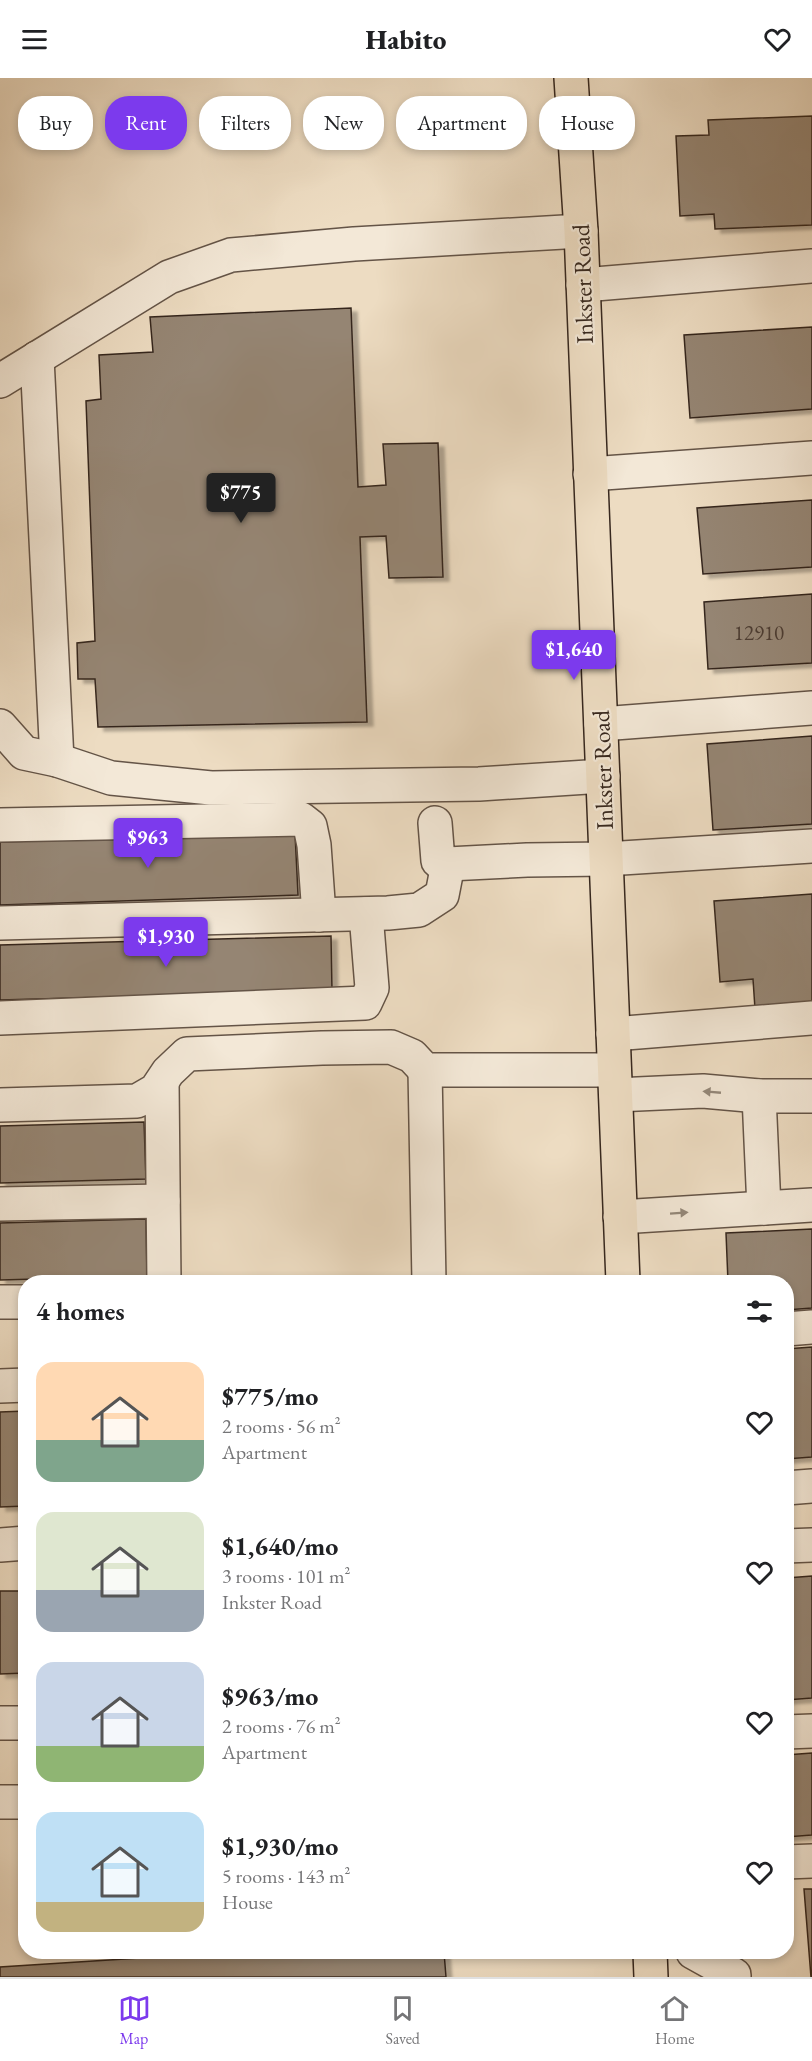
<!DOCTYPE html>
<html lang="en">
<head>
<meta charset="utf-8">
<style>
  :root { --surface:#fff; --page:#f2f2f2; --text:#202124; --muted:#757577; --line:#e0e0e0; --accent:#7c3aed }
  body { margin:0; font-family:"EB Garamond",serif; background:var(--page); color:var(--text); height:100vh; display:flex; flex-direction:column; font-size:22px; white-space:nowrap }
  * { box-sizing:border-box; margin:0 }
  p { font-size:20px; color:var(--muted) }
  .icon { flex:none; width:33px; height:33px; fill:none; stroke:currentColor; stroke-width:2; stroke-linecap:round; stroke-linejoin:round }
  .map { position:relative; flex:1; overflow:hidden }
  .drawer { position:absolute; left:18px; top:1197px; width:776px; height:684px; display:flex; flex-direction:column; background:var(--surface); border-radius:24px; box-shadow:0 3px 9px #0003 }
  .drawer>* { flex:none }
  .top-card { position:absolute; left:18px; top:18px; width:777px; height:54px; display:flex; gap:12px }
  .price { position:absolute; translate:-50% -51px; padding:0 14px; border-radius:6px; background:var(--accent); color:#fff; font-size:20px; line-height:39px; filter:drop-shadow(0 2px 3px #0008) }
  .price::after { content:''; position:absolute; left:50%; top:36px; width:18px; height:14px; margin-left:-9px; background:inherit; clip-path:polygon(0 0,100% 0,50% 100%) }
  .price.current { background:#222; color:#fff }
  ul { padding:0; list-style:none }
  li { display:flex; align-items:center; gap:18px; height:150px; padding:0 18px }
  li span { display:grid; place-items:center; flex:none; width:168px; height:120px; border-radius:18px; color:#555 }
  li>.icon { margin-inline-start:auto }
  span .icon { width:72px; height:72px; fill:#fffc; stroke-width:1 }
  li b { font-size:26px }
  h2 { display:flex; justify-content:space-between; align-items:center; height:72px; padding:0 18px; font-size:26px }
  .chip { padding:0 21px; border-radius:24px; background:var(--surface); box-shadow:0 3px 9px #0003; font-size:21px; line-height:54px }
  .chip.current { background:var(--accent); color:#fff }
  header { display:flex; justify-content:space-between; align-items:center; height:78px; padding:0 18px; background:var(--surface); font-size:27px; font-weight:800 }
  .tab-bar { display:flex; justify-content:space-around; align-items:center; height:84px; border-top:2px solid var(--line); background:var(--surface); font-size:16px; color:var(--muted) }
  .tab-bar a { display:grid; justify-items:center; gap:3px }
  .tab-bar .current { color:var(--accent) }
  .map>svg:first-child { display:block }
  .building { fill:#958573; stroke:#36271e; stroke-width:1.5; filter:url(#shadow) }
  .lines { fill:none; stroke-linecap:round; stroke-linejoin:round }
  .minor-casing { stroke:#645447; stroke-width:36 }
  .major-casing { stroke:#36271e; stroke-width:36 }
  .minor { stroke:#f3e8d7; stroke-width:33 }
  .major { stroke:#eddcc2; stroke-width:33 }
  .oneway { fill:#94887a }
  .labels { text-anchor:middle; stroke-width:4.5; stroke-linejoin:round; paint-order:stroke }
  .number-label { font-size:21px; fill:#4e3e33 }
  .street-label { font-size:24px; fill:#36271e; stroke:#f3e8d7 }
</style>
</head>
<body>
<header><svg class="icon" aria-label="menu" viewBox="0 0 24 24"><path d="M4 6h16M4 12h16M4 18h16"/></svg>Habito<svg class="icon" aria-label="heart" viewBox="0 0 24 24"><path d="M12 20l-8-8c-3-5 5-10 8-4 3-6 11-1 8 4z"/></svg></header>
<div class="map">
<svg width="812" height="1899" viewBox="0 0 812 1899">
  <defs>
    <filter id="shadow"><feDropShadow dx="6" dy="4" stdDeviation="1.5" flood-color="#0004"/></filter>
  </defs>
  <rect width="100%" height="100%" fill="#eddcc2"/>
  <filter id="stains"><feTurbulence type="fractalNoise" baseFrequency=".00333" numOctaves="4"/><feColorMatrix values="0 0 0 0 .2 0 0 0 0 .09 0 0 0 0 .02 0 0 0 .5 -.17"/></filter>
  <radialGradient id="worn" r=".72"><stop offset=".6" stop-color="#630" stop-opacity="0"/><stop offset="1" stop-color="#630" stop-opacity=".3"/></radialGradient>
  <g class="building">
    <path d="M 812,38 L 812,147 L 715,151 L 714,136 L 680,138 L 676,58 L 709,57 L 708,42 Z"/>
    <path d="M 351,230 L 358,409 L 386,407 L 383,366 L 438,365 L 443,499 L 389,500 L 386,458 L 360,459 L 367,644 L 98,649 L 95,601 L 78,601 L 77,565 L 95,563 L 86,323 L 101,321 L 99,277 L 153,274 L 150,239 Z"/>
    <path d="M 812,249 L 812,331 L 690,340 L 684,257 Z"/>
    <path d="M 812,422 L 812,489 L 703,496 L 697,430 Z"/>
    <path d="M 812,516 L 812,585 L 708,591 L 704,524 Z"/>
    <path d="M 812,658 L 812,746 L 713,752 L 707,666 Z"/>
    <path d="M 295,755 L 298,817 L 0,827 L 0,764 Z"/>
    <path d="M 812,816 L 812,927 L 755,931 L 753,901 L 720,904 L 714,823 Z"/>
    <path d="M 331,858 L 332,913 L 0,922 L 0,867 Z"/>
    <path d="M 144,1044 L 146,1101 L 0,1105 L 0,1048 Z"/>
    <path d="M 146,1141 L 147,1198 L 0,1202 L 0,1145 Z"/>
    <path d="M 812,1151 L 812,1230 L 786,1232 L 786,1204 L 728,1204 L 726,1155 Z"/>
    <path d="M 812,1269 L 812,1379 L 786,1381 L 786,1271 Z"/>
    <path d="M 26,1333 L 26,1428 L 0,1429 L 0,1334 Z"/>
    <path d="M 812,1498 L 812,1620 L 786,1622 L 786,1539 L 791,1538 L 787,1500 Z"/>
    <path d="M 0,1513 L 26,1513 L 26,1595 L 0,1596 Z"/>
    <path d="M 812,1675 L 812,1757 L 786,1759 L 786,1677 Z"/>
    <path d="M 804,1811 L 812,1811 L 812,1899 L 811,1899 Z"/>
    <path d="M 234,1874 L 444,1874 L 446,1899 L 0,1899 L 0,1889 Z"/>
  </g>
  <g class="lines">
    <defs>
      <g id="minor">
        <path d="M 583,207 L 812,188"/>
        <path d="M 37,280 L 57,682"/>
        <path d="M 0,303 L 169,199 L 231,177 L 354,166 L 581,153"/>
        <path d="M 590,396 L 812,380"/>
        <path d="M 601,646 L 812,630"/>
        <path d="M 0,648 L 24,675 L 57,682 L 111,700 L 211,710 L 479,706 L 603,698"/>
        <path d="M 435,745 L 438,783 L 448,786 L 527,782 L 606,781 L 812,768"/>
        <path d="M 0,747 L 301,741 L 310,748 L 314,767 L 319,837"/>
        <path d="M 0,845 L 388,835 L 419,832 L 442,817 L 448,786"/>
        <path d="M 0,940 L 365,925 L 372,910 L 366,836"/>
        <path d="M 613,956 L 812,940"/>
        <path d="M 425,992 L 429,1204"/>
        <path d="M 162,1004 L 164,1204"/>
        <path d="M 616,1017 L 703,1013 L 759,1018 L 812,1018"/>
        <path d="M 759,1018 L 764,1130"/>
        <path d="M 0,1027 L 137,1023 L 156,1012 L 168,994 L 187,976 L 322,970 L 391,969 L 412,978 L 425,992 L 614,992"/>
        <path d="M 0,1126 L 163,1123"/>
        <path d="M 620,1139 L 812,1127"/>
        <path d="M 0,1224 L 26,1224"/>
        <path d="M 786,1251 L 812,1249"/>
        <path d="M 0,1308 L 26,1307"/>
        <path d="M 786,1410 L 812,1408"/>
        <path d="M 0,1467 L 26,1465"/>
        <path d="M 786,1468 L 812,1467"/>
        <path d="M 0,1645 L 26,1645"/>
        <path d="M 786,1654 L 812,1653"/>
        <path d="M 0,1724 L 26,1724"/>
        <path d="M 786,1784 L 812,1783"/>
        <path d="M 693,1874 L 734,1897 L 734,1899"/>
      </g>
      <g id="major">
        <path d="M 571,0 L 581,153 L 623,1204"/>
        <path d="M 650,1874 L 651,1899"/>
      </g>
    </defs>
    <use href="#minor" class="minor-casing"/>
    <use href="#major" class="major-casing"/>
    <use href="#minor" class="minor"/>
    <use href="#major" class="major"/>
  </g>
  <defs><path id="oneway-solid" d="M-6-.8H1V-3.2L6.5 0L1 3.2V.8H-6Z" transform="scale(1.5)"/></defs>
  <g class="oneway">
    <use href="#oneway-solid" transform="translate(712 1014) rotate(-175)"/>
    <use href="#oneway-solid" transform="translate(679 1135) rotate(-4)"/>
  </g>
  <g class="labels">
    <g class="number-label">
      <text x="759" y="562">12910</text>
    </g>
    <g class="street-label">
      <text transform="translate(583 206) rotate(-92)" y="8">Inkster Road</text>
      <text transform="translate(603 692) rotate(-92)" y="8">Inkster Road</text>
    </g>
  </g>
  <rect width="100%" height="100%" filter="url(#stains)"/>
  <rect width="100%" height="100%" fill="url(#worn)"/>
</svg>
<b class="price current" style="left:241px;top:446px">$775</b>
<b class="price" style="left:574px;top:603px">$1,640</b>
<b class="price" style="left:148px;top:791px">$963</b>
<b class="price" style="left:166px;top:890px">$1,930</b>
<div class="top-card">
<a class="chip">Buy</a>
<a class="chip current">Rent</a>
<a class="chip">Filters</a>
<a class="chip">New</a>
<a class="chip">Apartment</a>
<a class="chip">House</a>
</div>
<section class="drawer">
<h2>4 homes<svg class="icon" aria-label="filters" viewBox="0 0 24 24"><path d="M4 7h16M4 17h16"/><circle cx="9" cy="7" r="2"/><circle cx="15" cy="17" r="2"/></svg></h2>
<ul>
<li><span style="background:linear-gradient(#ffd9b3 65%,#7fa58c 0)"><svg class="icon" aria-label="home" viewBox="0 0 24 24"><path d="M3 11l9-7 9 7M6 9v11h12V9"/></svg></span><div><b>$775/mo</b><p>2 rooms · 56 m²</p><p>Apartment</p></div><svg class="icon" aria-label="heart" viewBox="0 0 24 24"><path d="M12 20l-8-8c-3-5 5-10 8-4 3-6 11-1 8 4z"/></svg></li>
<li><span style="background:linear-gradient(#dfe7d0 65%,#9aa5b1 0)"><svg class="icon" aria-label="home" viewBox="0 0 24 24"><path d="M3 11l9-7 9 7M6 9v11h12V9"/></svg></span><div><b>$1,640/mo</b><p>3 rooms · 101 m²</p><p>Inkster Road</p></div><svg class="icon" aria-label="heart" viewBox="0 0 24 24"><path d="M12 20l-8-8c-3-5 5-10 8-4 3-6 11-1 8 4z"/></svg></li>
<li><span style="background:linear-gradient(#c9d6e8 70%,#8fb573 0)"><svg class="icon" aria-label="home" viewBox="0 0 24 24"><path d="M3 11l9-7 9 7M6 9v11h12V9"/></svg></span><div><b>$963/mo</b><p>2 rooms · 76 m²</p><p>Apartment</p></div><svg class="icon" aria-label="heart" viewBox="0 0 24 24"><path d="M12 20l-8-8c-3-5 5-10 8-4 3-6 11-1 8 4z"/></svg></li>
<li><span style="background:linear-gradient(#bfe0f5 75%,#c2b280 0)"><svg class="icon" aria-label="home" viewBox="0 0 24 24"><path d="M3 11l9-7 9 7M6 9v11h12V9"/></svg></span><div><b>$1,930/mo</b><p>5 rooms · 143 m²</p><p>House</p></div><svg class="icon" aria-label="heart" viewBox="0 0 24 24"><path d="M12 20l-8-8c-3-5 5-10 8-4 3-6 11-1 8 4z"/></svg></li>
</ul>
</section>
</div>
<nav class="tab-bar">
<a class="current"><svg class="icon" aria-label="map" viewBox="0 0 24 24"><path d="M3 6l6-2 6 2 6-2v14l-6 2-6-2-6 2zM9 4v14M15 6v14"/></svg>Map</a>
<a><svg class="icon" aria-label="saved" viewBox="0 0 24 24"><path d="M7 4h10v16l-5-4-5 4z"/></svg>Saved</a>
<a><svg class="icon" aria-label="home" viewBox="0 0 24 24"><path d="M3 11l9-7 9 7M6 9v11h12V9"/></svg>Home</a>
</nav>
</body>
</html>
